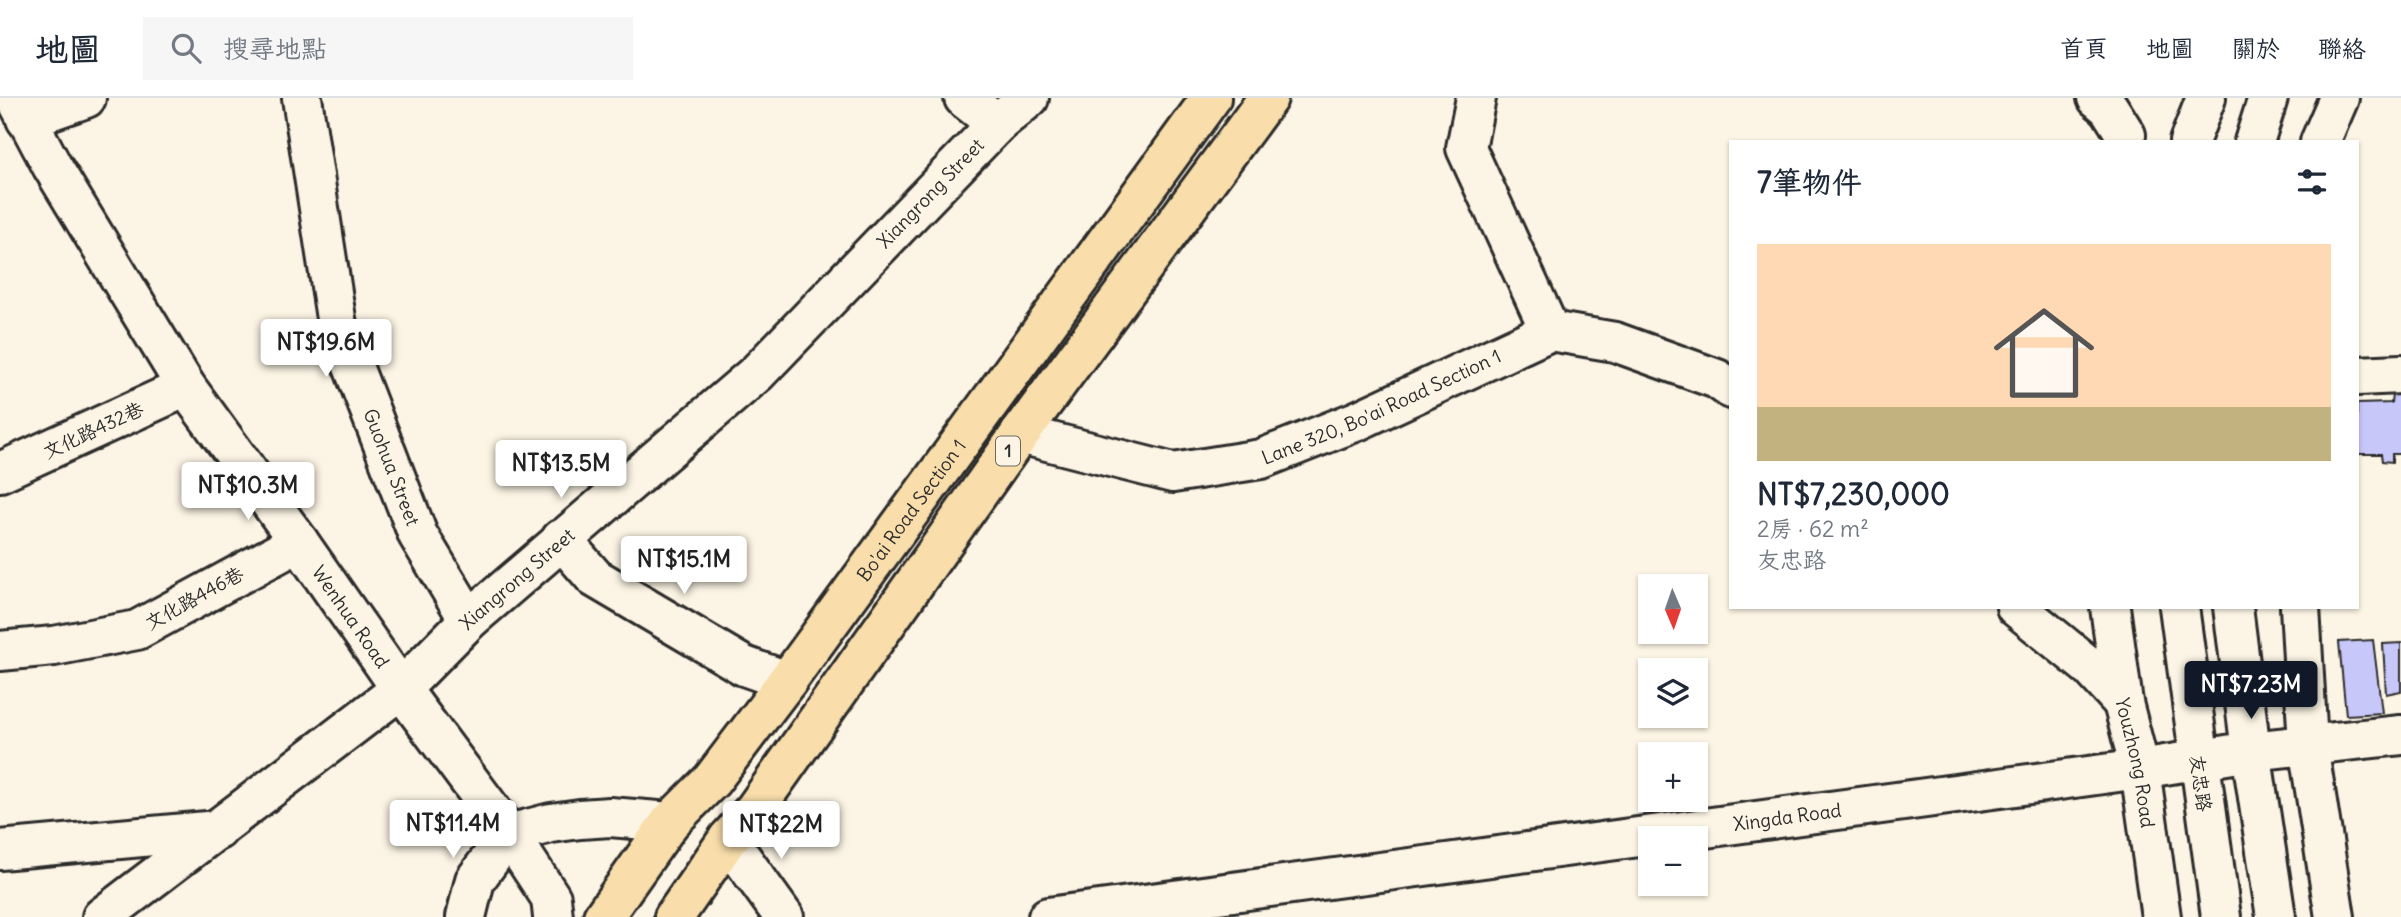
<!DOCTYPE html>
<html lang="zh-TW">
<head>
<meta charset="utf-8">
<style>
  :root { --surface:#fff; --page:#f6f6f7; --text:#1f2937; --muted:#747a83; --line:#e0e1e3; --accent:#111827 }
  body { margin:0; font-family:Delius,"LXGW WenKai TC",sans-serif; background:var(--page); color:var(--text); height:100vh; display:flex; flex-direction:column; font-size:26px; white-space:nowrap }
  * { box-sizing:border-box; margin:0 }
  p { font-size:23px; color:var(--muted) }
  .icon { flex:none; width:38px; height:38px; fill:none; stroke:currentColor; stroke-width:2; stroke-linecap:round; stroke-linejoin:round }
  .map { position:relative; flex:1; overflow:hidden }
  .drawer { position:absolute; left:1729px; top:42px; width:630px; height:469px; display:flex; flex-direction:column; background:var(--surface); border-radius:0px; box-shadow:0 2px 5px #0004 }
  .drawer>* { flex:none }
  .needle { width:46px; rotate:178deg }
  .fabs { position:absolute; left:1638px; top:476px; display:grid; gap:14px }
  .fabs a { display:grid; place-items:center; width:70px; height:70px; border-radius:0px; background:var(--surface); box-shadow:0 2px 5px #0004; font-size:35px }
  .price { position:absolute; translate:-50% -60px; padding:0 16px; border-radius:7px; background:#fff; color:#222; font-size:23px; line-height:46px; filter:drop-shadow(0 2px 4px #0008) }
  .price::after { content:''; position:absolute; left:50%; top:42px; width:21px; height:16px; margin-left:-10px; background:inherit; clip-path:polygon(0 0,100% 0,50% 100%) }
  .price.active { background:var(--accent); color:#fff }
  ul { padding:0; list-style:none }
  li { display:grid; align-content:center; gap:14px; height:371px; padding:0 28px }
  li+li { border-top:2px solid var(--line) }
  li span { display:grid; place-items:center; height:217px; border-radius:0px; color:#555 }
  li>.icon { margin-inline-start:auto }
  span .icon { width:126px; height:126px; fill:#fffc; stroke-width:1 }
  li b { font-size:30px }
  h2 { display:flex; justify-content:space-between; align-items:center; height:84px; padding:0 28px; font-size:30px }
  header { display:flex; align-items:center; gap:42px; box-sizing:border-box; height:98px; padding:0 35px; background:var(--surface); border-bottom:2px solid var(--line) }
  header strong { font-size:33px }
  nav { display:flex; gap:38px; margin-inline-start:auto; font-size:24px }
  .search { width:490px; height:63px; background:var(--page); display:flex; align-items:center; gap:18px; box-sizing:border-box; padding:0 24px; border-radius:0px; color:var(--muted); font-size:26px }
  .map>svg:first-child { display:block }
  .building { fill:#c8c7fa; stroke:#2b2b2b; stroke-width:2 }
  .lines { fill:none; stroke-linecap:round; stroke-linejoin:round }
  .minor-casing { stroke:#2b2b2b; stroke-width:44 }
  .major-casing { stroke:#2b2b2b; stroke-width:44 }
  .minor { stroke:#fcf5e5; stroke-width:38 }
  .major { stroke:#f9deab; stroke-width:38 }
  .labels { text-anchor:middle; stroke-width:7; stroke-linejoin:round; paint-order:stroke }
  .shield { fill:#fcf5e5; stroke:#6a6863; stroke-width:2 }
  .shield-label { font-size:18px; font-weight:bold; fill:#2b2b2b }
  .street-label { font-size:19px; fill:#2b2b2b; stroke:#fcf5e5 }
</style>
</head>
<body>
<header>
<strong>地圖</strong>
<div class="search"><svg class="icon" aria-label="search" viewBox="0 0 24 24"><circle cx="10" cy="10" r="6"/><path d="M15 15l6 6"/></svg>搜尋地點</div>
<nav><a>首頁</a><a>地圖</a><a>關於</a><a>聯絡</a></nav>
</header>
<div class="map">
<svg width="2401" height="819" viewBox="0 0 2401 819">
  <rect width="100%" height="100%" fill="#fcf5e5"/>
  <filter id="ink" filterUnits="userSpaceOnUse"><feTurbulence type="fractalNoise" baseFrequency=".0143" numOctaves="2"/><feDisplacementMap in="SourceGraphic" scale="14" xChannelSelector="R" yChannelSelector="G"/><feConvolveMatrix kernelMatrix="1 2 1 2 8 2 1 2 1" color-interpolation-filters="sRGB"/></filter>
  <g filter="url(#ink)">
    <g class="building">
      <path d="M 2392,297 L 2401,297 L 2401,356 L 2392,356 L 2392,364 L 2382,363 L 2381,356 L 2357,356 L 2357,306 L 2391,305 Z"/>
      <path d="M 2373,542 L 2382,615 L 2346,617 L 2339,544 Z"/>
      <path d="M 2401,545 L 2401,593 L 2386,596 L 2383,546 Z"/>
    </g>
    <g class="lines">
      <defs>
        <g id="minor">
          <path id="s1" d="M 16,0 L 52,68 L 186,289 L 299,444 L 401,591 L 509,736 L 551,800 L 553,819"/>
          <path id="s2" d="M 302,0 L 337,227 L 418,437 L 469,522"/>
          <path d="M 964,0 L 997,26"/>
          <path d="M 1476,0 L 1466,50 L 1550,233"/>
          <path d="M 2097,0 L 2109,10 L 2126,37"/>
          <path d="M 26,21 L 86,0"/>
          <path d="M 2189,44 L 2206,0"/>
          <path d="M 2254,44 L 2268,0"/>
          <path d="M 2320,44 L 2339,0"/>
          <path d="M 2357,278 L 2401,276"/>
          <path id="s3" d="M 1020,336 L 1173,375 L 1261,361 L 1357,323 L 1550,233 L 1615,244 L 1717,281 L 1731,291"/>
          <path d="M 0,374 L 186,289"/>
          <path d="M 561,441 L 595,480 L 744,568 L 787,583"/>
          <path d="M 2016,509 L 2091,570 L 2123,605"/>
          <path id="s4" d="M 2110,509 L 2123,605 L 2140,671 L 2161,819"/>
          <path d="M 2179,509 L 2221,819"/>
          <path d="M 2233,509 L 2251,653 L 2276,819"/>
          <path d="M 2300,509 L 2308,647 L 2335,819"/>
          <path d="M 0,553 L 54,548 L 137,532 L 299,444"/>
          <path d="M 728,741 L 784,819"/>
          <path d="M 0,752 L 218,732"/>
          <path id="s5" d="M 102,819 L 401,591 L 469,522 L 757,275 L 997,26 L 1029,0"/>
          <path d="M 466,819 L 475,782 L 509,736 L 551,725 L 580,721 L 610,719 L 670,724"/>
          <path id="s6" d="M 1048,819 L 2140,671 L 2251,653 L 2401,637"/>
        </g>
        <g id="major">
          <path id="s7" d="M 603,819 L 670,724 L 712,682 L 787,583 L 1211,0"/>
          <path d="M 674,819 L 728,741 L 755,711 L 1020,336 L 1268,0"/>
        </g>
      </defs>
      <use href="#minor" class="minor-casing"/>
      <use href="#major" class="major-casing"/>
      <use href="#minor" class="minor"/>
      <use href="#major" class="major"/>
    </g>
  </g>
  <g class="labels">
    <rect class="shield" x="996" y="338.5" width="24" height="29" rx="5"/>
    <g class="shield-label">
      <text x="1008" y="359">1</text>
    </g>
    <g class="street-label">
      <text dy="7" stroke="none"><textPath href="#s5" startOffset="1102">Xiangrong Street</textPath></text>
      <text dy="7" stroke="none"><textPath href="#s3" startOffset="378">Lane 320, Bo'ai Road Section 1</textPath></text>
      <text transform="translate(93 332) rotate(-25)" y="7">文化路432巷</text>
      <text dy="7" stroke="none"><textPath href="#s2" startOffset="382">Guohua Street</textPath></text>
      <text dy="7" stroke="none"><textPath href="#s7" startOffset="511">Bo'ai Road Section 1</textPath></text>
      <text dy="7" stroke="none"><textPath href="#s5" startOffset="536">Xiangrong Street</textPath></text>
      <text transform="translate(194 500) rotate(-29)" y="7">文化路446巷</text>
      <text dy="7" stroke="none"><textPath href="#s1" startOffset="618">Wenhua Road</textPath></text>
      <text dy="7" stroke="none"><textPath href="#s4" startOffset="158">Youzhong Road</textPath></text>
      <text transform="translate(2201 685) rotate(82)" y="7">友忠路</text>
      <text dy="7" stroke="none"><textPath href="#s6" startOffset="746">Xingda Road</textPath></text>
    </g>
  </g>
</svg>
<div class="fabs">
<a><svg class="needle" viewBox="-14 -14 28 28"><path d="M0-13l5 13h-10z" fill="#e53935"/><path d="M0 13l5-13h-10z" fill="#747a83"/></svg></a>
<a><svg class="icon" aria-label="layers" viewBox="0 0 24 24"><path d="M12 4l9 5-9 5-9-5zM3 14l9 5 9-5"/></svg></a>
<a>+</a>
<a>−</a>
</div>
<b class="price" style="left:326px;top:281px">NT$19.6M</b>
<b class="price" style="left:561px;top:402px">NT$13.5M</b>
<b class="price" style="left:248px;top:424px">NT$10.3M</b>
<b class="price" style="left:684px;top:498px">NT$15.1M</b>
<b class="price active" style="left:2251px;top:623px">NT$7.23M</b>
<b class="price" style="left:453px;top:762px">NT$11.4M</b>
<b class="price" style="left:781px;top:763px">NT$22M</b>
<section class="drawer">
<h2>7筆物件<svg class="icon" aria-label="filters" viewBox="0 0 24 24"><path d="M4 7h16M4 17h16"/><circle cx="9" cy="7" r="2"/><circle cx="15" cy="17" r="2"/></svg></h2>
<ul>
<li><span style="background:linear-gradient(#ffd9b3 75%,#c2b280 0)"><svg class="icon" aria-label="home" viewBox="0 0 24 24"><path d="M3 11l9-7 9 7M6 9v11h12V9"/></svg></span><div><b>NT$7,230,000</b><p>2房 · 62 m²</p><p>友忠路</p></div></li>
</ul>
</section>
</div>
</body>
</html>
